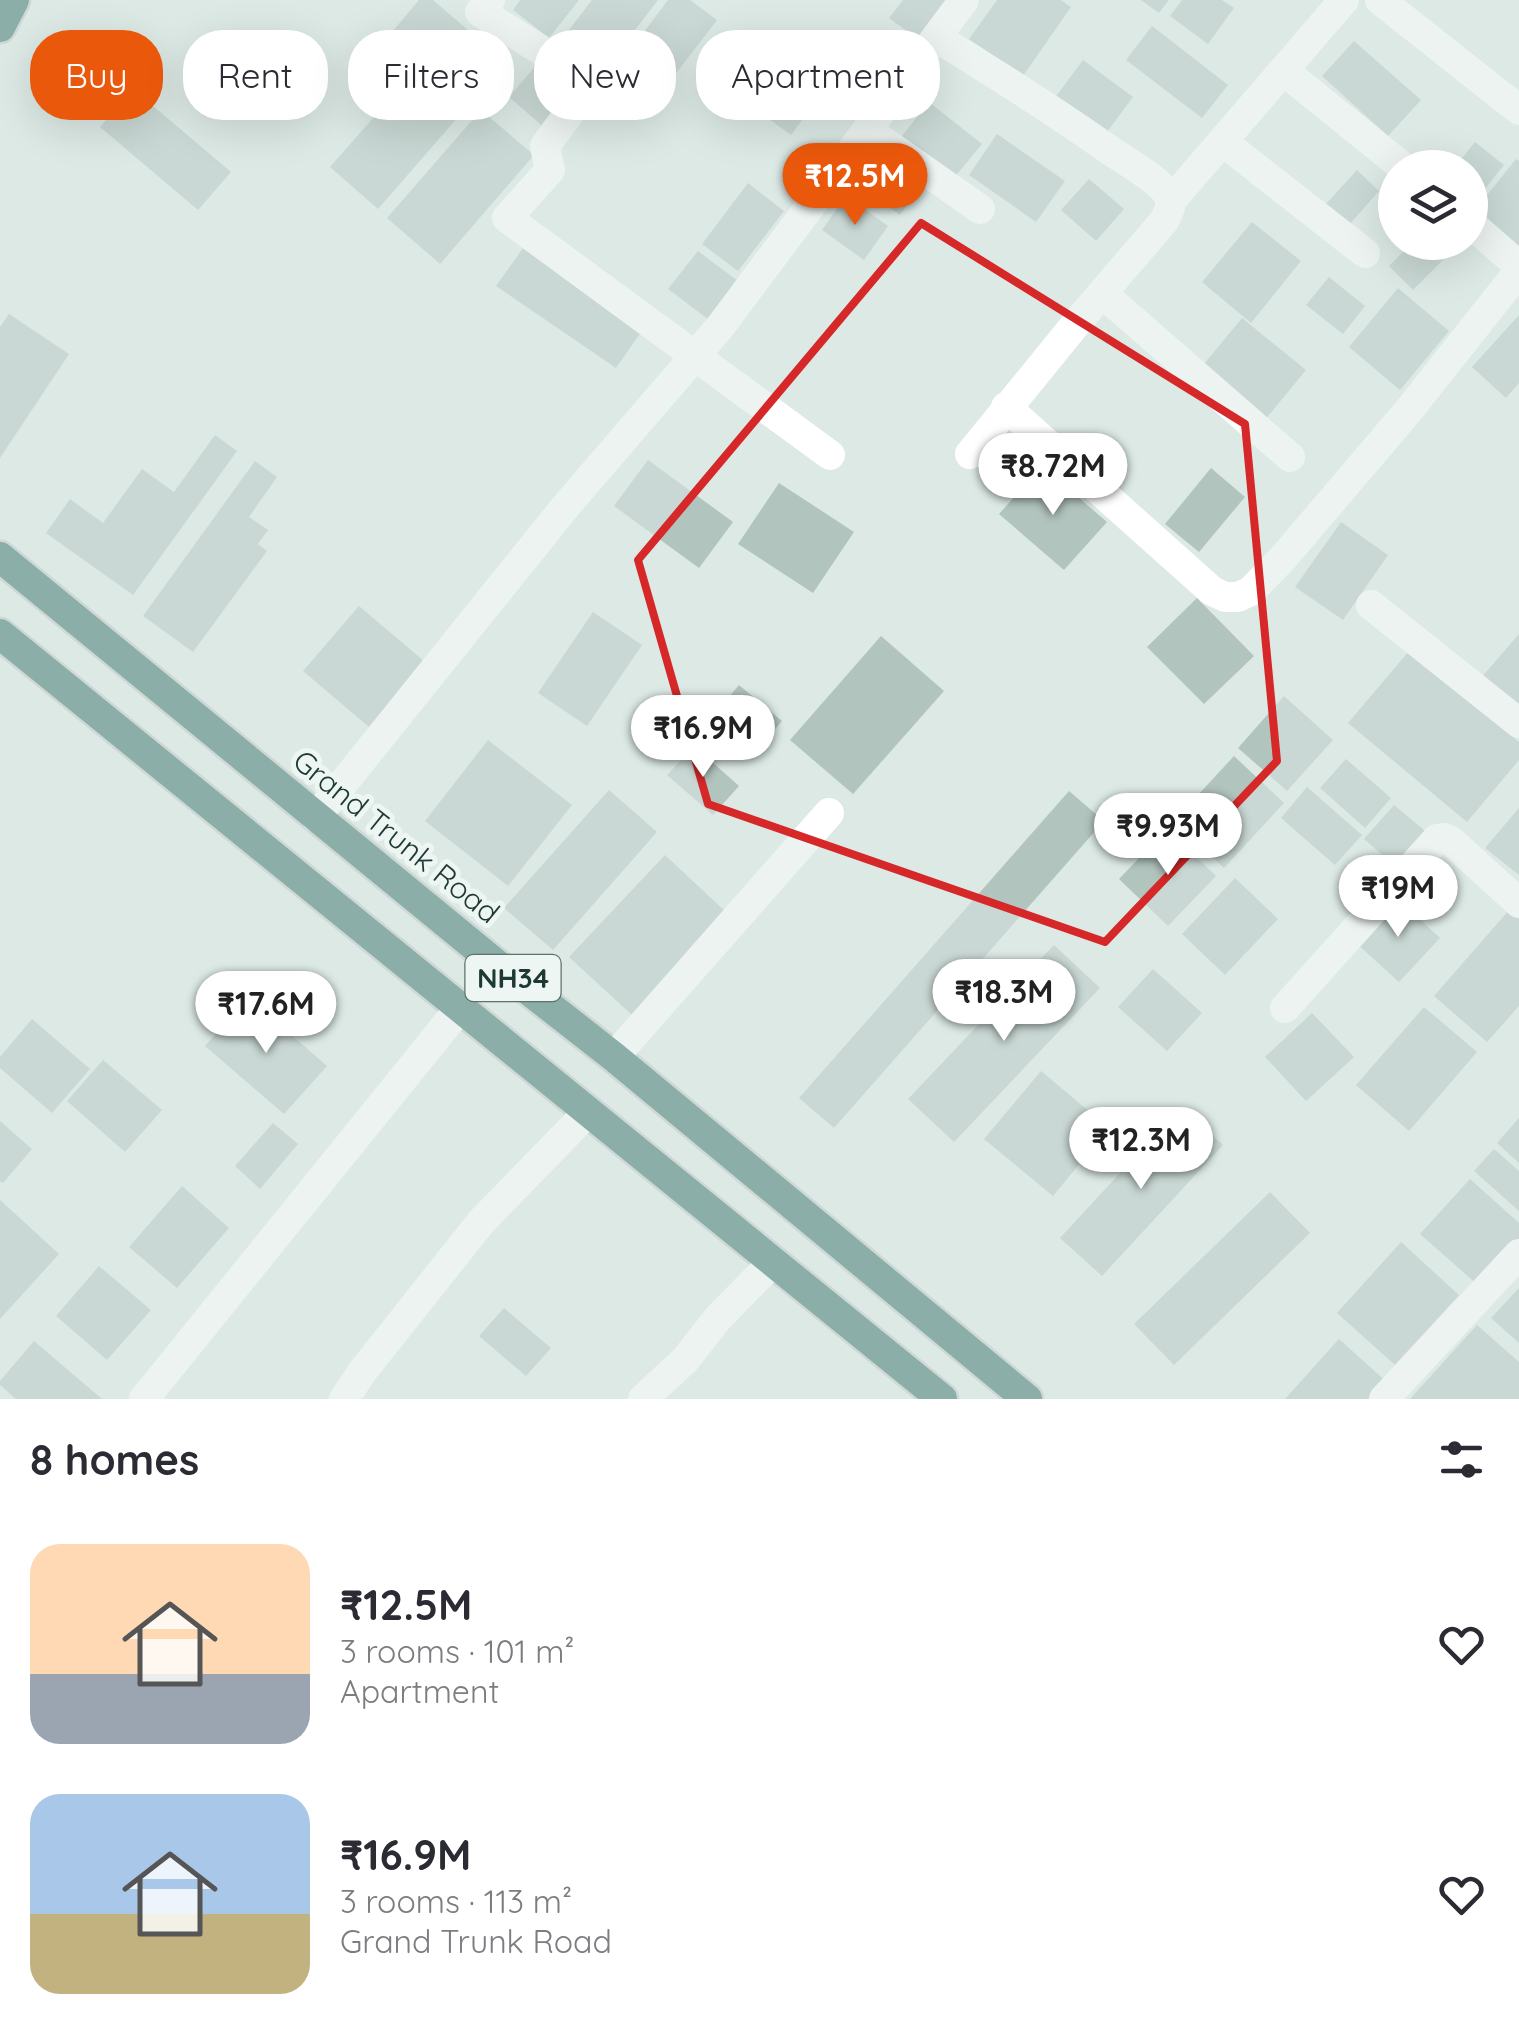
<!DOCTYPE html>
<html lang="en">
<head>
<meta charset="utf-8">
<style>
  :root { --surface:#fff; --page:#f7f7f7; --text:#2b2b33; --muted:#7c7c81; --accent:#ea580c }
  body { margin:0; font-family:Quicksand,sans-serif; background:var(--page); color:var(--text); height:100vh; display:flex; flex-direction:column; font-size:38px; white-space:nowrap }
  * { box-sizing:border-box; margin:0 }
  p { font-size:32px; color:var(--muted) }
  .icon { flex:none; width:55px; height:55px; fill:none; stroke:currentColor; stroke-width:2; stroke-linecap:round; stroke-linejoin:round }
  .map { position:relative; height:1399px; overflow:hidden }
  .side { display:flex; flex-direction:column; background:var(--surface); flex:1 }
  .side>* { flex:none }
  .hud { position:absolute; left:30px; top:30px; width:1000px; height:90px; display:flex; gap:20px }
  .tools { position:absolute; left:1378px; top:150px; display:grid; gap:20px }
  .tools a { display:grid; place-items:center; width:110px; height:110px; border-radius:50%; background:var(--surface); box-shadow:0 10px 40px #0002; font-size:50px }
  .price { position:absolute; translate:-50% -85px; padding:0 22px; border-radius:35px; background:#fff; color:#222; font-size:32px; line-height:65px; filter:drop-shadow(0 2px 5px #0008) }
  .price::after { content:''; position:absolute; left:50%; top:60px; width:30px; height:22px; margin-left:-15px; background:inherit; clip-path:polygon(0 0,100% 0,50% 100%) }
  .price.current { background:var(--accent); color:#fff }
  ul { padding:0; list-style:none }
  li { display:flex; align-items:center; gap:30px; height:250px; padding:0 30px }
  li span { display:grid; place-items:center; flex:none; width:280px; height:200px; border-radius:30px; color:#555 }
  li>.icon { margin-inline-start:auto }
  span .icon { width:120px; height:120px; fill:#fffc; stroke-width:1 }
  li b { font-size:42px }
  h2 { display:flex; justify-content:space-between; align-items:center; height:120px; padding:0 30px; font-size:42px }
  .chip { padding:0 35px; border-radius:40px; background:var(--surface); box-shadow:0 10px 40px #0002; font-size:35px; line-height:90px }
  .chip.current { background:var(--accent); color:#fff }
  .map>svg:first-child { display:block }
  .building { fill:#b2c4be }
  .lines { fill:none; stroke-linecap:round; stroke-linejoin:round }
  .highway-casing { stroke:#bcc4c2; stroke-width:35 }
  .minor { stroke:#fff; stroke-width:30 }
  .highway { stroke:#296660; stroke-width:30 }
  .marked { fill:none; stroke:#d62828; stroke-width:8; stroke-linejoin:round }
  .labels { text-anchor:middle; stroke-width:10; stroke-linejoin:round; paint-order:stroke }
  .shield { fill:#edf6f2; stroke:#5c726d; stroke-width:2.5 }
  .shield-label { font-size:28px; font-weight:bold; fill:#1e3934 }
  .street-label { font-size:30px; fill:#1e3934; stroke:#edf6f2 }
</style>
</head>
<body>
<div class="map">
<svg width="1519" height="1399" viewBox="0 0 1519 1399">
  <rect width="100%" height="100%" fill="#dce9e5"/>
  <g class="building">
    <path d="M 419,0 L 433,0 L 476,37 L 444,76 L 392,32 Z"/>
    <path d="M 520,0 L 579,0 L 549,38 L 513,10 Z"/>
    <path d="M 592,0 L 658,0 L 597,80 L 555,48 Z"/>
    <path d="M 668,0 L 690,0 L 717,20 L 648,110 L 608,80 Z"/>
    <path d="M 903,0 L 952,0 L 920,41 L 889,18 Z"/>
    <path d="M 997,0 L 1061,0 L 1071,7 L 1023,76 L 969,39 Z"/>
    <path d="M 1141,0 L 1169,0 L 1159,13 Z"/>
    <path d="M 1182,0 L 1222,0 L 1234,8 L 1208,44 L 1170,16 Z"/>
    <path d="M 1152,26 L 1228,85 L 1202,118 L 1126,60 Z"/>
    <path d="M 1354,41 L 1421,100 L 1388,136 L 1322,76 Z"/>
    <path d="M 739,44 L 817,100 L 791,135 L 713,79 Z"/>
    <path d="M 543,57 L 581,89 L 547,130 L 509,97 Z"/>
    <path d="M 1083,60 L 1133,97 L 1104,136 L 1054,99 Z"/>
    <path d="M 417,68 L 465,109 L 378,209 L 330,167 Z"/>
    <path d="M 133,89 L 231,172 L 198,210 L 100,127 Z"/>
    <path d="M 929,102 L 982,144 L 954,178 L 901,137 Z"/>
    <path d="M 481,110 L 534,155 L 440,264 L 387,218 Z"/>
    <path d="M 997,134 L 1065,181 L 1036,222 L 969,175 Z"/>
    <path d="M 1475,142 L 1504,165 L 1480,195 L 1470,187 L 1470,168 L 1454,168 Z"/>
    <path d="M 884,146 L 927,177 L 900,215 L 856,183 Z"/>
    <path d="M 1516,159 L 1519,161 L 1519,253 L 1471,215 Z"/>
    <path d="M 1357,170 L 1379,191 L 1348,226 L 1325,205 Z"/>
    <path d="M 1089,179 L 1124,209 L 1096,241 L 1061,210 Z"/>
    <path d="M 748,183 L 784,211 L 738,271 L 702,244 Z"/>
    <path d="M 846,196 L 888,226 L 864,260 L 822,230 Z"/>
    <path d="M 1252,222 L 1301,261 L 1251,323 L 1202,282 Z"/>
    <path d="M 1413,242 L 1430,242 L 1445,258 L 1413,290 L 1389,266 Z"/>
    <path d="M 526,244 L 646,325 L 616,368 L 496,286 Z"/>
    <path d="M 698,251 L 738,281 L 708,319 L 668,289 Z"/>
    <path d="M 1329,277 L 1365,306 L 1343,334 L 1306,305 Z"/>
    <path d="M 1398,288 L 1449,331 L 1400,390 L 1349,347 Z"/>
    <path d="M 9,314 L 69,354 L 0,458 L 0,327 Z"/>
    <path d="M 1519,315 L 1519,383 L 1506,398 L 1472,367 Z"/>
    <path d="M 1242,318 L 1306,370 L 1264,421 L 1200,369 Z"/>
    <path d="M 215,435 L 237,451 L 133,595 L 46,533 L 70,499 L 103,523 L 142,469 L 174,492 Z"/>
    <path d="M 648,460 L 733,522 L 699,568 L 614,506 Z"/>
    <path d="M 255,461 L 277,477 L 249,517 L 268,530 L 258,544 L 267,551 L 193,652 L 143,616 Z"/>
    <path d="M 1042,466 L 1107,522 L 1064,570 L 999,514 Z"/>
    <path d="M 1211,468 L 1245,497 L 1199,552 L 1165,524 Z"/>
    <path d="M 779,483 L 854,532 L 813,593 L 738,544 Z"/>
    <path d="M 1341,522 L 1388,555 L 1343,620 L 1295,587 Z"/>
    <path d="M 1197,598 L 1254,656 L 1204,704 L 1147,647 Z"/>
    <path d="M 359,606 L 425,662 L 369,727 L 303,671 Z"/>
    <path d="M 593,612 L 642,645 L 587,726 L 538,693 Z"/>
    <path d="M 1519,634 L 1519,713 L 1480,679 Z"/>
    <path d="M 881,636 L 944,691 L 853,794 L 790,740 Z"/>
    <path d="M 1409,651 L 1519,742 L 1519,760 L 1467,822 L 1348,723 Z"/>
    <path d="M 739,685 L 782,721 L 753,755 L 710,720 Z"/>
    <path d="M 1284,696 L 1333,740 L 1287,791 L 1238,748 Z"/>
    <path d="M 488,740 L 572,805 L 508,886 L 425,821 Z"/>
    <path d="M 694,746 L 739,786 L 713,815 L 667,775 Z"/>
    <path d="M 1234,756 L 1284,803 L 1224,868 L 1174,821 Z"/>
    <path d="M 1346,759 L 1391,798 L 1365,828 L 1320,788 Z"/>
    <path d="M 1307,787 L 1362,835 L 1335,865 L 1281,818 Z"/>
    <path d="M 609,790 L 657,832 L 553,950 L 504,908 Z"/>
    <path d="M 1069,791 L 1104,821 L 834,1128 L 799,1098 Z"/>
    <path d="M 1394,805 L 1431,836 L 1401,871 L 1364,839 Z"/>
    <path d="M 1519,808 L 1519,875 L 1485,848 Z"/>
    <path d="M 1167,829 L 1216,876 L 1168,926 L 1119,879 Z"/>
    <path d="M 665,855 L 728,914 L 632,1015 L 569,957 Z"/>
    <path d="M 1235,878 L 1278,919 L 1225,975 L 1182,934 Z"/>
    <path d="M 1397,898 L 1440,938 L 1399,982 L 1356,943 Z"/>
    <path d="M 1510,909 L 1519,917 L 1519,1006 L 1487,1042 L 1434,996 Z"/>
    <path d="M 1054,945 L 1100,988 L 954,1142 L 908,1099 Z"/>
    <path d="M 1153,969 L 1202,1013 L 1167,1051 L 1118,1007 Z"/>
    <path d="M 248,997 L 327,1066 L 284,1114 L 205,1046 Z"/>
    <path d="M 1424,1007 L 1477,1052 L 1409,1131 L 1356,1085 Z"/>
    <path d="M 1312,1013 L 1354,1057 L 1306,1101 L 1265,1057 Z"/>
    <path d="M 32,1019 L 90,1069 L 52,1113 L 0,1068 L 0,1057 Z"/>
    <path d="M 103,1060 L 162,1110 L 125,1152 L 67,1101 Z"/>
    <path d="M 1041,1071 L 1109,1128 L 1053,1196 L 984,1139 Z"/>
    <path d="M 1181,1107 L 1223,1145 L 1102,1276 L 1060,1238 Z"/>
    <path d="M 1519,1118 L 1519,1163 L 1497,1143 Z"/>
    <path d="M 0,1121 L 32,1149 L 3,1183 L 0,1181 Z"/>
    <path d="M 273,1123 L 298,1144 L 260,1189 L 235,1166 Z"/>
    <path d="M 1494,1149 L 1519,1171 L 1519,1211 L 1474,1171 Z"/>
    <path d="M 1470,1179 L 1519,1223 L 1519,1241 L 1479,1286 L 1420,1234 Z"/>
    <path d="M 182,1186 L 229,1228 L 177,1288 L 129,1247 Z"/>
    <path d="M 1270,1192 L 1310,1233 L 1174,1365 L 1134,1324 Z"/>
    <path d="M 0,1200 L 59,1254 L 0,1319 Z"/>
    <path d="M 1401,1242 L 1459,1295 L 1395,1365 L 1337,1313 Z"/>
    <path d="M 99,1266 L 151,1310 L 107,1360 L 56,1316 Z"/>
    <path d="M 1519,1288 L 1519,1343 L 1491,1318 Z"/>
    <path d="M 504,1308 L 551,1348 L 526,1376 L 479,1336 Z"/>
    <path d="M 1477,1325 L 1519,1362 L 1519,1399 L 1410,1399 Z"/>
    <path d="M 1339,1339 L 1390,1385 L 1377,1399 L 1285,1399 Z"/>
    <path d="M 34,1341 L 102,1399 L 16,1399 L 0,1385 L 0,1381 Z"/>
  </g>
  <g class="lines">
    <defs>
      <g id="highway">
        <path d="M 0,27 L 14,0"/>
        <path d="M 0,557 L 512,977 L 614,1057 L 1027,1399"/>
        <path d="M 0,634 L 942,1399"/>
      </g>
    </defs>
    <use href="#highway" class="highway-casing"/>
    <g class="minor">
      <path d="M 490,0 L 480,12 L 592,82 L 545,146 L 550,170 L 507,218 L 830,455"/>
      <path d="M 1380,0 L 1519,110"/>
      <path d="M 937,38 C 996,74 1054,111 1111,151 C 1127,162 1156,178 1167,193 C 1174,202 1169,212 1164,221 L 1079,320 L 970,454"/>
      <path d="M 1284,71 L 1404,168"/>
      <path d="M 867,130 L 980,209"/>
      <path d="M 1223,142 L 1365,253"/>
      <path d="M 1170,202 L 1344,0"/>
      <path d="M 1470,223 L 1519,266"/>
      <path d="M 1102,293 L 1290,457"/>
      <path d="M 1006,407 L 1212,591 L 1225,597 L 1238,597 L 1251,591 L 1283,558 L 1409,410 L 1519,271"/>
      <path d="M 1371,605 L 1519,723"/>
      <path d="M 316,817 L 565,507 L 720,327 L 964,0"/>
      <path d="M 1285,1008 L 1437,839 L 1444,838 L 1451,841 L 1519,903"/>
      <path d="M 614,1057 L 829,813"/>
      <path d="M 144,1399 L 460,1008"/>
      <path d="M 344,1399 L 362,1372 L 481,1222 L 588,1112"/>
      <path d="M 643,1399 L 685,1360 L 718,1318 L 773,1262"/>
      <path d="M 1384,1399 L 1519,1254"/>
    </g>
    <use href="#highway" class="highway"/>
  </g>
  <path d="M0 0H1519V1399H0ZM 921,223 L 1245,424 L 1277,761 L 1105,942 L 708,804 L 638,560 Z" fill="#dce9e5" fill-opacity=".55" fill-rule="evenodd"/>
  <path class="marked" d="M 921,223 L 1245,424 L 1277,761 L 1105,942 L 708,804 L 638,560 Z"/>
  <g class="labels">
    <rect class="shield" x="465.5" y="955" width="95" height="46" rx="8"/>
    <g class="shield-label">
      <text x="513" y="988">NH34</text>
    </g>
    <g class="street-label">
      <text transform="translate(396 837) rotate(39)" y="10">Grand Trunk Road</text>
    </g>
  </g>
</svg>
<div class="tools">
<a><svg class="icon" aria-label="layers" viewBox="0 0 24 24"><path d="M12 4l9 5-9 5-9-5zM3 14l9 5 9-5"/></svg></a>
</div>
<b class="price current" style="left:855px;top:228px">₹12.5M</b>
<b class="price" style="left:1053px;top:518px">₹8.72M</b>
<b class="price" style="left:703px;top:780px">₹16.9M</b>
<b class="price" style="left:1168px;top:878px">₹9.93M</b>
<b class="price" style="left:1398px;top:940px">₹19M</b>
<b class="price" style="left:1004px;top:1044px">₹18.3M</b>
<b class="price" style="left:266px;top:1056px">₹17.6M</b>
<b class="price" style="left:1141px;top:1192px">₹12.3M</b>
<div class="hud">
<a class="chip current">Buy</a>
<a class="chip">Rent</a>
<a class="chip">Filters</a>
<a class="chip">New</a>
<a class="chip">Apartment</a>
</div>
</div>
<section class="side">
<h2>8 homes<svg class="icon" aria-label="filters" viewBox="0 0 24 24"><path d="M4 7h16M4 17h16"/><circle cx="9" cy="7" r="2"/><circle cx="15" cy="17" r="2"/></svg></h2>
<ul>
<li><span style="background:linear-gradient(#ffd9b3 65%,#9aa5b1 0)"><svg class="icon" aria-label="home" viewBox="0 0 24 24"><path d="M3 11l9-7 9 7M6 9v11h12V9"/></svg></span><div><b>₹12.5M</b><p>3 rooms · 101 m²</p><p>Apartment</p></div><svg class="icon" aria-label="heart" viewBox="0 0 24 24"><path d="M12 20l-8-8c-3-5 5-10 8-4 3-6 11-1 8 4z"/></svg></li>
<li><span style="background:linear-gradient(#a9c7e8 60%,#c2b280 0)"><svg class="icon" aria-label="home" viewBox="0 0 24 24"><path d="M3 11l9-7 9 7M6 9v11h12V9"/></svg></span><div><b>₹16.9M</b><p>3 rooms · 113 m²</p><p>Grand Trunk Road</p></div><svg class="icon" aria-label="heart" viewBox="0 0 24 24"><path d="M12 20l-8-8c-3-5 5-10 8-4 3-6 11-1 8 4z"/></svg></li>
</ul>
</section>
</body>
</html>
